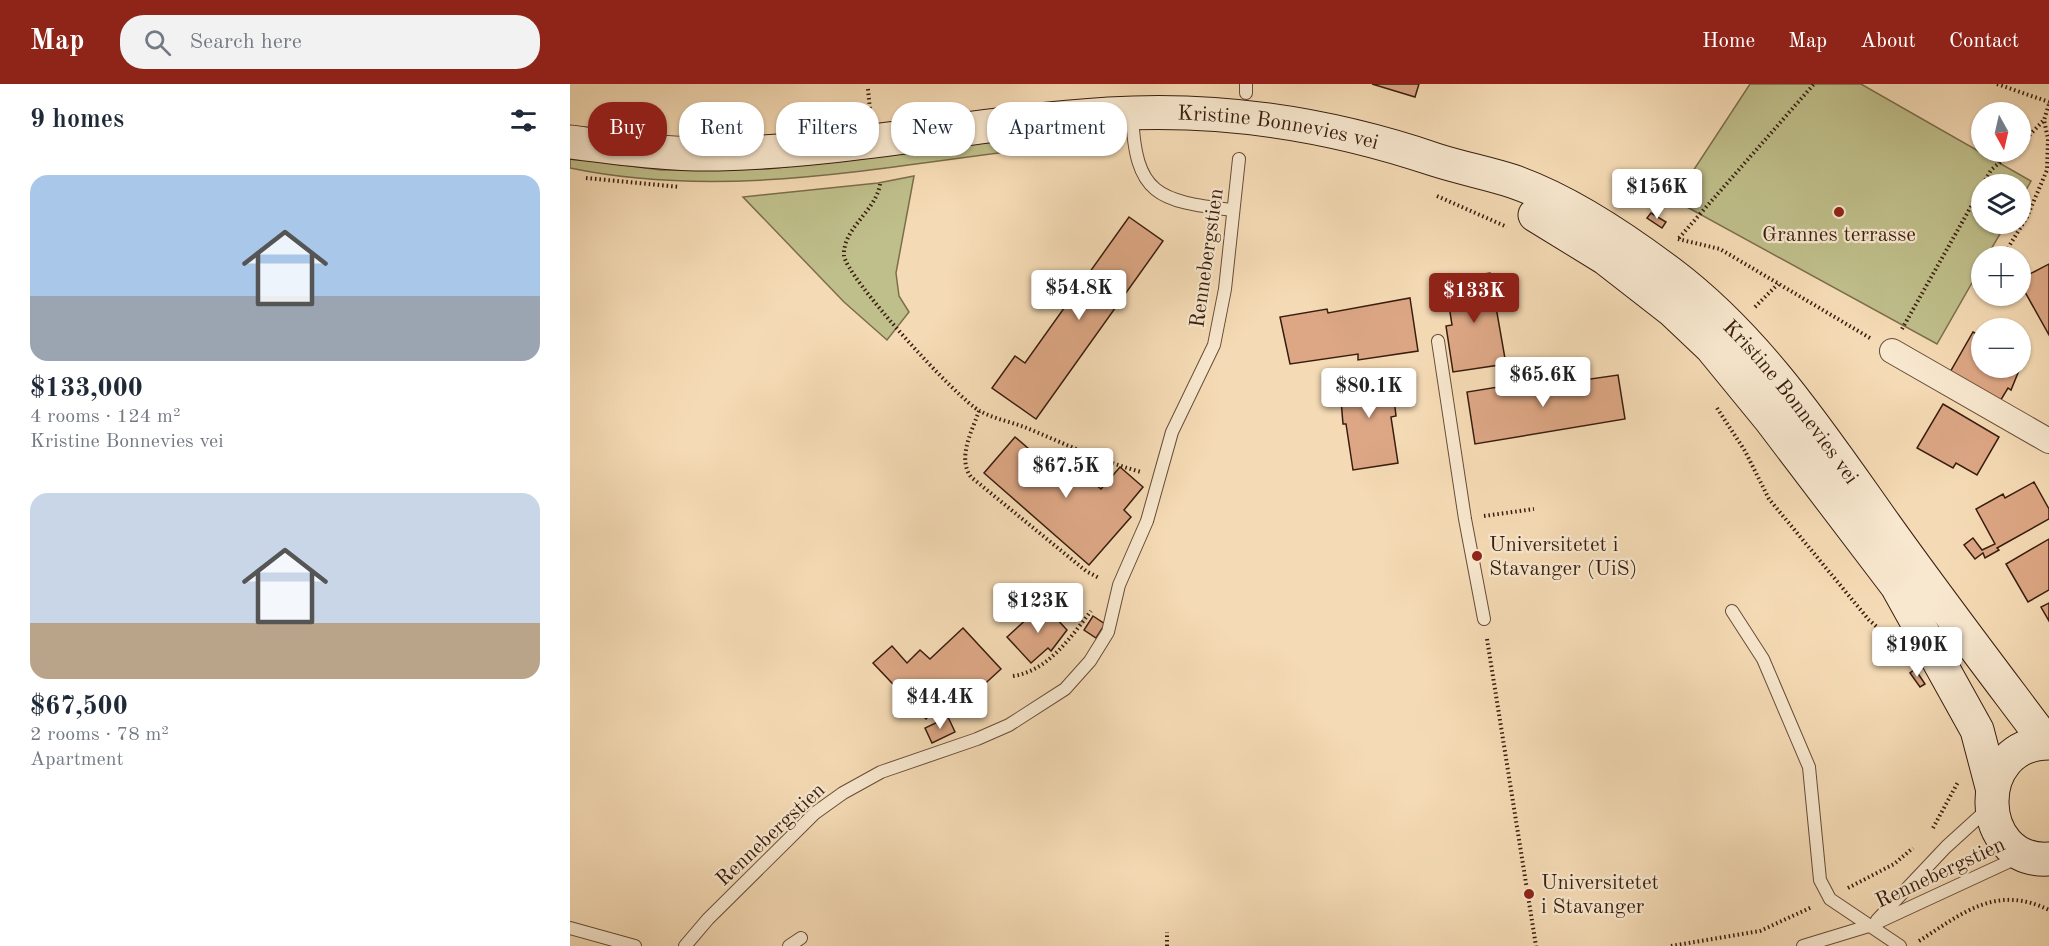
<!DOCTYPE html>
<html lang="en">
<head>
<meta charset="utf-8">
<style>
  :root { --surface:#fff; --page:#f2f2f3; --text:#1f2937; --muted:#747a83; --accent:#8f2418 }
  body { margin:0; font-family:"Old Standard TT",serif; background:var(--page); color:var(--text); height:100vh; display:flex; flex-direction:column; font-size:22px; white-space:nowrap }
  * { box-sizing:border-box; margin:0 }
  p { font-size:20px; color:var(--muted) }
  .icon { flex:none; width:33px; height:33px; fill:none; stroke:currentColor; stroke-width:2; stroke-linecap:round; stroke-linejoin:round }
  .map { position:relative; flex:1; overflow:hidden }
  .sheet { display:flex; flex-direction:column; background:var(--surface); width:570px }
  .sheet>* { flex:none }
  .banner { position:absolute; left:18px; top:18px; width:570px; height:54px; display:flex; gap:12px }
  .needle { width:39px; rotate:172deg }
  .controls { position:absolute; left:1401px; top:18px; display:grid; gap:12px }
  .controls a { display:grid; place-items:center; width:60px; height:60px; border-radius:50%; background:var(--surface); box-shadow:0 2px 4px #0004; font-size:30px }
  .price { position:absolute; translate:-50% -51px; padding:0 14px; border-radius:6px; background:#fff; color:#222; font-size:20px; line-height:39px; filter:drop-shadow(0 2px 3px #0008) }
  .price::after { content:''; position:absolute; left:50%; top:36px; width:18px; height:14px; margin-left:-9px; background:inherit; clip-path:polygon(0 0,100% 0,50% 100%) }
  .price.on { background:var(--accent); color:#fff }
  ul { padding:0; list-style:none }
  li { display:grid; align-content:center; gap:12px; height:318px; padding:0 30px }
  li span { display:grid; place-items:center; height:186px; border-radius:18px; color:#555 }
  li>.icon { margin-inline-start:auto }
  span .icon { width:108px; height:108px; fill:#fffc; stroke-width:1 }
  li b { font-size:26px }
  h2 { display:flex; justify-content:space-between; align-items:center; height:72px; padding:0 30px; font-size:26px }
  .tag { padding:0 21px; border-radius:24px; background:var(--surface); box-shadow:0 2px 4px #0004; font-size:21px; line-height:54px }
  .tag.on { background:var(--accent); color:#fff }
  header { display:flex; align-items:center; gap:36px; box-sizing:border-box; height:84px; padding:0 30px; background:var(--accent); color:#fff }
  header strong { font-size:28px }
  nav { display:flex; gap:33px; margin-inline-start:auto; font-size:21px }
  .search { width:420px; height:54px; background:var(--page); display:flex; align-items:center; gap:15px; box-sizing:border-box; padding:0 21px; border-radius:24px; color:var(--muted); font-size:22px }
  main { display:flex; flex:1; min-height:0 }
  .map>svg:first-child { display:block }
  .green { fill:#bfbf8b; stroke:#7c6e4c; stroke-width:1.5 }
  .building { fill:#dda785; stroke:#381d0e; stroke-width:1.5 }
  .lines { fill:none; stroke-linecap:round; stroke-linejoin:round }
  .lane-casing { stroke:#674c38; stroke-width:14 }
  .street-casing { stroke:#674c38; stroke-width:26 }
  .secondary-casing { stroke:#381d0e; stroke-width:35 }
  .path { stroke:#381d0e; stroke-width:4; stroke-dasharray:1.5 3; stroke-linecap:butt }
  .lane { stroke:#f8e8cf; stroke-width:12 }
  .street { stroke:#f8e8cf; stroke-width:24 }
  .secondary { stroke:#f8e8cf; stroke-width:33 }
  .poi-dot { fill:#8f2418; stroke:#f8e8cf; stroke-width:2 }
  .labels { text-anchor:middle; stroke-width:4.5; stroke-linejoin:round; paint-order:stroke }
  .street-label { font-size:21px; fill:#381d0e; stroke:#f8e8cf }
  .poi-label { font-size:21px; fill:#381d0e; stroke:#f8e8cf; text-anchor:start }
</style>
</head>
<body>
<header>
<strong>Map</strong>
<div class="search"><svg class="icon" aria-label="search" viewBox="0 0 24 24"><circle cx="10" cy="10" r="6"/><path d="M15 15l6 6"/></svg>Search here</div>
<nav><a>Home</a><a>Map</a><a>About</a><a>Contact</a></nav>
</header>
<main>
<section class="sheet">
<h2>9 homes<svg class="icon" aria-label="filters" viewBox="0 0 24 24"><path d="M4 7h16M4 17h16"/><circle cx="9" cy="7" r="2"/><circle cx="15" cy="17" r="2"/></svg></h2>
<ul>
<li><span style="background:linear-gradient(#a9c7e8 65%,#9aa5b1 0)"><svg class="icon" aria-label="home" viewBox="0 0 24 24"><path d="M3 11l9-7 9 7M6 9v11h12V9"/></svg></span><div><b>$133,000</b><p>4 rooms · 124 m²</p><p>Kristine Bonnevies vei</p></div></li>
<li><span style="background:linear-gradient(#c9d6e8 70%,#b9a48a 0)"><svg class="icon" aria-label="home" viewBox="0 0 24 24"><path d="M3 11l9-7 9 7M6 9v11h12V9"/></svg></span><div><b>$67,500</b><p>2 rooms · 78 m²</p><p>Apartment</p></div></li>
</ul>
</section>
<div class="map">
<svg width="1479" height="862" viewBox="0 0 1479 862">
  <rect width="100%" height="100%" fill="#f5dbb5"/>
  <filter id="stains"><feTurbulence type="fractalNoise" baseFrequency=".00333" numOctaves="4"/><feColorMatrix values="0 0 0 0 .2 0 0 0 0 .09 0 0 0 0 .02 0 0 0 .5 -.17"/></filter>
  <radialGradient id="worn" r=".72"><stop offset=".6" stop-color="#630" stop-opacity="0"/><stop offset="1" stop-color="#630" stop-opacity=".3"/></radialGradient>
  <g class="green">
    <path d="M 1180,0 L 1291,0 L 1461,97 L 1451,115 L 1450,100 L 1412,100 L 1412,140 L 1436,140 L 1417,172 L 1412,172 L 1411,183 L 1367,260 L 1104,116 Z"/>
    <path d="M 541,46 L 548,56 C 366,69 182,122 0,84 L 0,74 L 91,86 L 198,85 L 503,48 Z"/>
    <path d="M 344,92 L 326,189 L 329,212 L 339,228 L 317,256 L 274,218 L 173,113 L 308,99 Z"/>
  </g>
  <g class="building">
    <path d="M 802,0 L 849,0 L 845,13 Z"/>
    <path d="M 1081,129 L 1096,138 L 1092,144 L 1077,134 Z"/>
    <path d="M 559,133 L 593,157 L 466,335 L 422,304 L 445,272 L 455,279 Z"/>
    <path d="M 1450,175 L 1458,188 L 1450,193 Z"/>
    <path d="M 1479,180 L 1479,251 L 1450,199 L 1450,195 Z"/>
    <path d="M 920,189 L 936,280 L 883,288 L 876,242 L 882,241 L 875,196 Z"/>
    <path d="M 840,214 L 848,267 L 788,276 L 788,270 L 720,280 L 710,233 L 757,225 L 758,229 Z"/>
    <path d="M 1403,248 L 1412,253 L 1412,284 L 1450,284 L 1441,306 L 1438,304 L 1429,319 L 1379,290 Z"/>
    <path d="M 814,285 L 817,308 L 823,307 L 826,332 L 821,333 L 828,379 L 783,386 L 776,340 L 773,340 L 769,292 Z"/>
    <path d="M 1048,291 L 1055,335 L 905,360 L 897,308 L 978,295 L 979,301 Z"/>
    <path d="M 1373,320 L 1429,353 L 1407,391 L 1386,379 L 1383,384 L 1347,364 Z"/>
    <path d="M 445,353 L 489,391 L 500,379 L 531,405 L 550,383 L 573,403 L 554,426 L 561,433 L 519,481 L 414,389 Z"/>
    <path d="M 1464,398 L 1479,425 L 1479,435 L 1427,464 L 1429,466 L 1415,474 L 1413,469 L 1405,475 L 1394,461 L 1403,454 L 1412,466 L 1425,460 L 1406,425 L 1433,410 L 1435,414 Z"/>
    <path d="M 1479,455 L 1479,506 L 1458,518 L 1436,480 Z"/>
    <path d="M 1479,519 L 1479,537 L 1471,523 Z"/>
    <path d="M 473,520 L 497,546 L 481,567 L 478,564 L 461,579 L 437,553 Z"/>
    <path d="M 523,532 L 535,540 L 526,554 L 514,546 Z"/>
    <path d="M 393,544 L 431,585 L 395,618 L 385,608 L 356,635 L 303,579 L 322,562 L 337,579 L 350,566 L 360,575 Z"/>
    <path d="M 1345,585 L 1355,600 L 1350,603 L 1340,589 Z"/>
    <path d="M 378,633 L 385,648 L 362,659 L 355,644 Z"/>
  </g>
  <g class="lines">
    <defs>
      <g id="lane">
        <path d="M 676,9 L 676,0"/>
        <path d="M 562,29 C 565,112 588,117 663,126"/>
        <path d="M 868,257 L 895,435 L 914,535"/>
        <path d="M 1162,527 L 1193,575 L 1239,683 L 1250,796 L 1260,815 L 1330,862"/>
        <path d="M 1307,836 L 1376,763 L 1420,723"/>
        <path d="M 0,844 L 65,862"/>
        <path d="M 115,862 L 138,835 L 245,729 L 273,709 L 311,688 L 407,655 L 439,641 L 495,605 L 520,577 L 538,548 L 549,501 L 577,437 L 602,348 L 644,261 L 655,205 L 669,75"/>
        <path d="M 219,862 L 231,854"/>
        <path d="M 1233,862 L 1302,841 L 1451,772"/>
      </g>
      <path id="street" d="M 1322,267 L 1479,357"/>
      <g id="secondary">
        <path id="s1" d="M 0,58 C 49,64 99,71 148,70 C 279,67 408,38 539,30 C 652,23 760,40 866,76 C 891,84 917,89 942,97 C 995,115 1055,155 1100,189 C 1189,256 1251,351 1315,441 C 1367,514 1422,586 1476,658"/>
        <path d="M 965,131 L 1035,174 L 1103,227 L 1141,263 L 1200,335 L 1327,502 L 1407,646 L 1422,703"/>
        <path d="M 1479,659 C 1401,659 1405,780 1479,775"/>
      </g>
    </defs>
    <use href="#lane" class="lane-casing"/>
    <use href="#street" class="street-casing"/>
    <use href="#secondary" class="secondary-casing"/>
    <g class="path">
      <path d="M 1427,0 L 1479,18"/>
      <path d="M 298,5 L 300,26"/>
      <path d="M 1450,61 L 1473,37"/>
      <path d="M 16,94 L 110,103"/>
      <path d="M 310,100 C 306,127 273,144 274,171 C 274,191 389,317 410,327 C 424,335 442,338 457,344 C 495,360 531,377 571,388"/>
      <path d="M 1413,100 L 1421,86 L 1442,68"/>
      <path d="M 867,112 L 937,143"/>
      <path d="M 1109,154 L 1244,0"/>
      <path d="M 1108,155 L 1150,165 L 1300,254"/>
      <path d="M 1433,172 L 1457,133 L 1477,86 L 1478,55 L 1474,36 L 1479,20"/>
      <path d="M 1185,223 L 1208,200"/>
      <path d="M 1332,245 L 1412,103"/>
      <path d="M 1147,324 L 1175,367 L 1199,415 L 1299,536 L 1317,552"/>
      <path d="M 409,327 C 402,347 387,374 401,393 L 516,487 L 529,494"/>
      <path d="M 914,432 L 964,425"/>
      <path d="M 917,555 L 966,862"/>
      <path d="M 443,592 C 478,587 500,554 521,527"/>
      <path d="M 1363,744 L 1388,698"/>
      <path d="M 1278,804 L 1324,780 L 1343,764"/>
      <path d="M 1349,857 C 1393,829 1426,800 1479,826"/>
      <path d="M 597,862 L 597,848"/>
      <path d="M 1101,862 L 1190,847 L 1242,823"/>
    </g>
    <use href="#lane" class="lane"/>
    <use href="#street" class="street"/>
    <use href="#secondary" class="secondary"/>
  </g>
  <g class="poi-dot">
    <circle cx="1269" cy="128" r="6"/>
    <circle cx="907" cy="472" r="6"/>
    <circle cx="959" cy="810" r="6"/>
  </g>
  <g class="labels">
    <g class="street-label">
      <text dy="7" stroke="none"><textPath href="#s1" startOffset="712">Kristine Bonnevies vei</textPath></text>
      <text transform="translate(636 174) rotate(-82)" y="7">Rennebergstien</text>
      <text dy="7" stroke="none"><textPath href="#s1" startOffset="1314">Kristine Bonnevies vei</textPath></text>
      <text transform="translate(200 750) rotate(-43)" y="7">Rennebergstien</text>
      <text transform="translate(1370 788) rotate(-25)" y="7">Rennebergstien</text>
    </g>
    <g class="poi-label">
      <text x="1269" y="157" text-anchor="middle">Grannes terrasse</text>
      <text x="919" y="467">Universitetet i<tspan x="919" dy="24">Stavanger (UiS)</tspan></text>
      <text x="971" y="805">Universitetet<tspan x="971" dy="24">i Stavanger</tspan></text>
    </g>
  </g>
  <rect width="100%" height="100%" filter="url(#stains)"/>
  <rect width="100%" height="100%" fill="url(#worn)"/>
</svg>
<div class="controls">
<a><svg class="needle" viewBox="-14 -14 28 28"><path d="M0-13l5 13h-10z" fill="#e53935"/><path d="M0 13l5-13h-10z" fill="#747a83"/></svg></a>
<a><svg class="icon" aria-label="layers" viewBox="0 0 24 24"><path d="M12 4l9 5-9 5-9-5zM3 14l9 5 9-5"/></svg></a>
<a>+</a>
<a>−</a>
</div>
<b class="price" style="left:1087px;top:136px">$156K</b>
<b class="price" style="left:509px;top:237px">$54.8K</b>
<b class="price on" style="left:904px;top:240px">$133K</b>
<b class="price" style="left:973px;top:324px">$65.6K</b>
<b class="price" style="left:799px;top:335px">$80.1K</b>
<b class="price" style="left:496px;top:415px">$67.5K</b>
<b class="price" style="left:468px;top:550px">$123K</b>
<b class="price" style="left:1347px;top:594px">$190K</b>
<b class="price" style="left:370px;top:646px">$44.4K</b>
<div class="banner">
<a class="tag on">Buy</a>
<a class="tag">Rent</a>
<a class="tag">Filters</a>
<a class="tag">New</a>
<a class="tag">Apartment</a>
</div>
</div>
</main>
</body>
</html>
